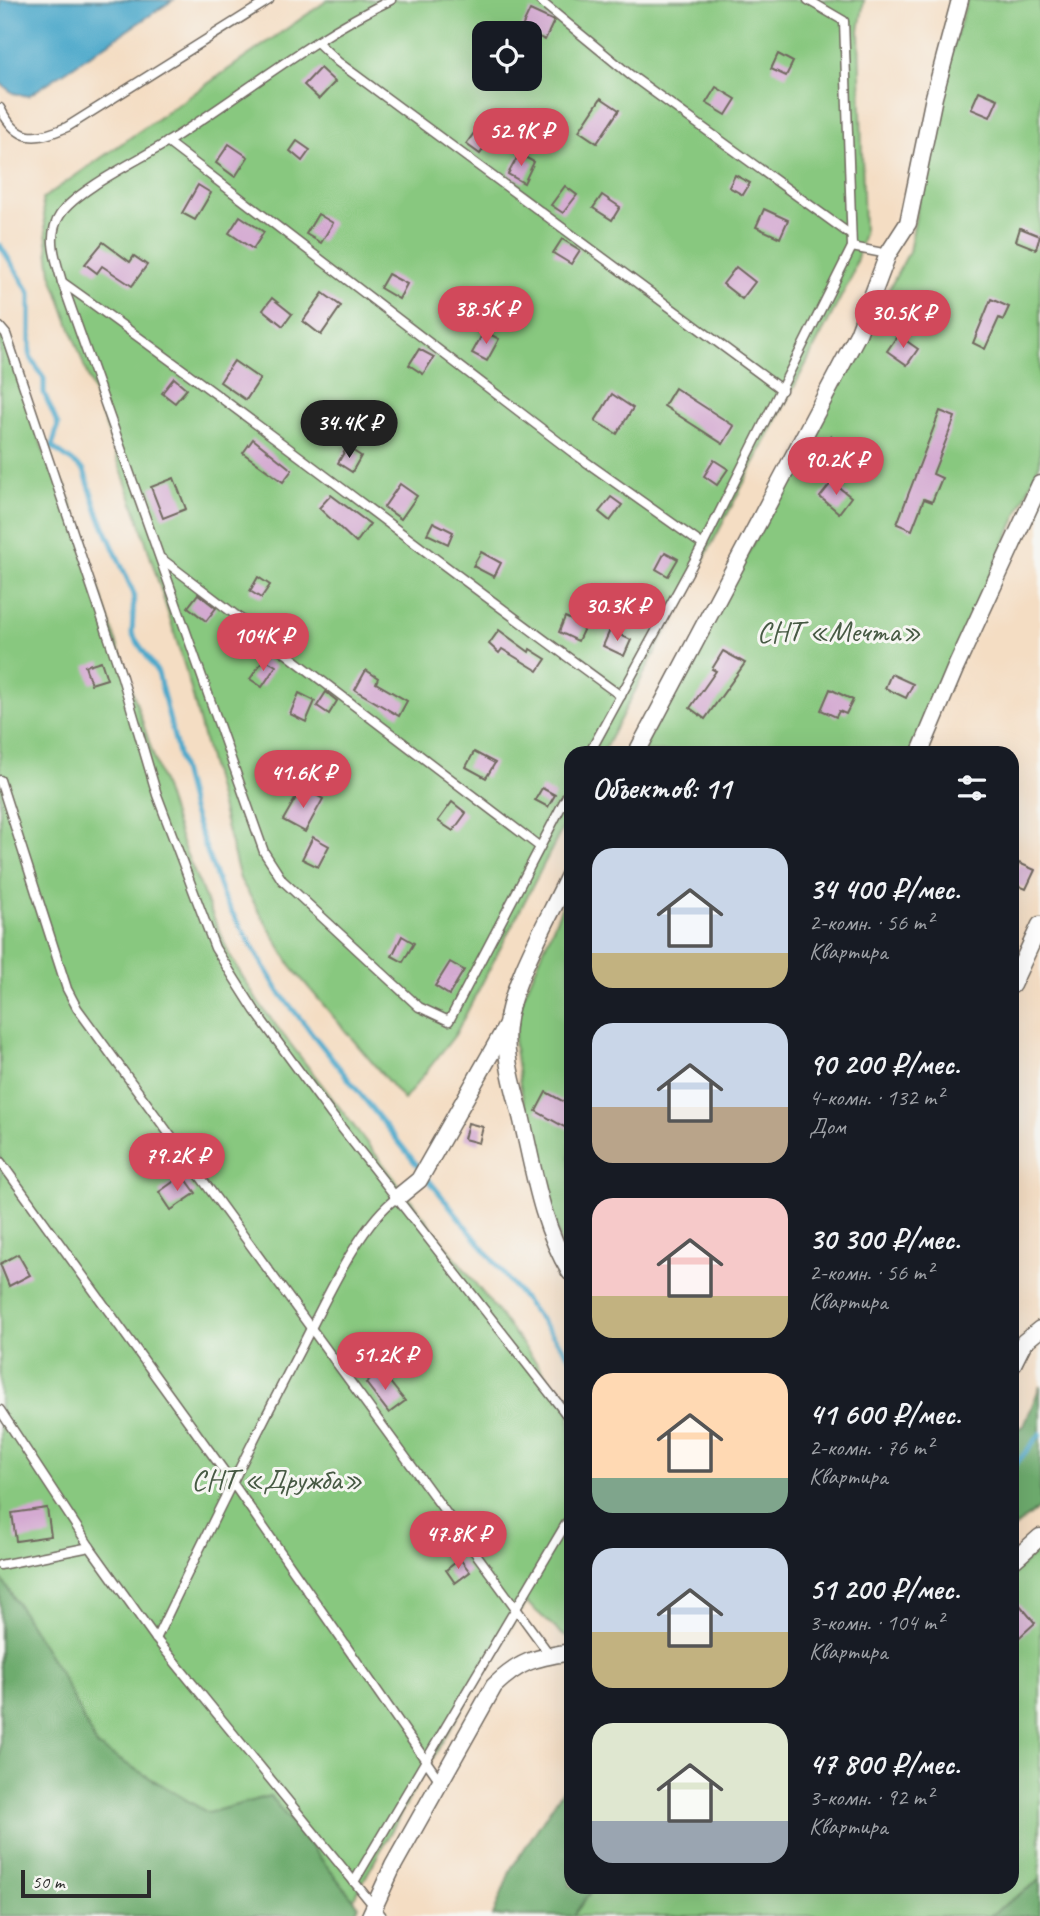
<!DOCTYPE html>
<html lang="ru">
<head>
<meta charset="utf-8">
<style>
  :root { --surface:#171b24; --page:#20242c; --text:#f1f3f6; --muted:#9ea1a6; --accent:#d1495b }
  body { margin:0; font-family:Caveat,sans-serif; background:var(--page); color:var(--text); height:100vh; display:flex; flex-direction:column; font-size:26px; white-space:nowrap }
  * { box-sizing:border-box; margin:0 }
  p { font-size:23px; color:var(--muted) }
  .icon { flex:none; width:38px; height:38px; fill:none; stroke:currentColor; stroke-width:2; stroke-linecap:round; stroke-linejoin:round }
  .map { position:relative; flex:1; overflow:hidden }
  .drawer { position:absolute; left:564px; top:746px; width:455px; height:1148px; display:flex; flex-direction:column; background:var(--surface); border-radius:21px; box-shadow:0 7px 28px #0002 }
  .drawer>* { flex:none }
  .controls { position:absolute; left:472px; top:21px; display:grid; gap:14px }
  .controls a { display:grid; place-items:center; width:70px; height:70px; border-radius:14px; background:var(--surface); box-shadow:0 7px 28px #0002; font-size:35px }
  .scale { position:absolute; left:21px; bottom:18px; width:130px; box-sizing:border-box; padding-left:7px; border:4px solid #2b2b2b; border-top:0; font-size:19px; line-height:24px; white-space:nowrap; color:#2b2b2b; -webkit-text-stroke:5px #f6f6f2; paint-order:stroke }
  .price { position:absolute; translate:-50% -60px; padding:0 16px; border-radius:24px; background:var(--accent); color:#fff; font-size:23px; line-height:46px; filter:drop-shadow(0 2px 4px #0008) }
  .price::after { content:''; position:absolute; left:50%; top:42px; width:21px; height:16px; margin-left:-10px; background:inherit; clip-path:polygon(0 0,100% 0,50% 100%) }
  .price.on { background:#222; color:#fff }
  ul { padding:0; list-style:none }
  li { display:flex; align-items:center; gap:21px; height:175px; padding:0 28px }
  li span { display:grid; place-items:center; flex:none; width:196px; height:140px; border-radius:21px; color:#555 }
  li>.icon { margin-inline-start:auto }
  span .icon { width:84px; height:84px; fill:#fffc; stroke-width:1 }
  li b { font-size:30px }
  h2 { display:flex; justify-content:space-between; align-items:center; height:84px; padding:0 28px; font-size:30px }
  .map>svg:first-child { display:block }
  .green { fill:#88c87f; stroke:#5a7a55; stroke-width:2; fill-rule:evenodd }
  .forest { fill:#6eac6e; stroke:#4c6c4c; stroke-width:2 }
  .water { fill:#4ca8ca; stroke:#3c6a7a; stroke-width:2 }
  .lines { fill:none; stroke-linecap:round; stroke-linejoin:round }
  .stream { stroke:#4ca8ca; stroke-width:5 }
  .building { fill:#d4aad1 }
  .lane-casing { stroke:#716960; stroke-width:11 }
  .street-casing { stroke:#716960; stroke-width:19 }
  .lane { stroke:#fff; stroke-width:8 }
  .street { stroke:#fff; stroke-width:16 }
  .labels { text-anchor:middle; stroke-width:6; stroke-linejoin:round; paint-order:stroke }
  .park-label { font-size:30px; fill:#475a44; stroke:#f6f6f2 }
</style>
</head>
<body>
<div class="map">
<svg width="1040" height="1916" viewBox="0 0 1040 1916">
  <rect width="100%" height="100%" fill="#f6f6f2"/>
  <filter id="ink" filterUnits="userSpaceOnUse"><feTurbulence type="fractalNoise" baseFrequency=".0143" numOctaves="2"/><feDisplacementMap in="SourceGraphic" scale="14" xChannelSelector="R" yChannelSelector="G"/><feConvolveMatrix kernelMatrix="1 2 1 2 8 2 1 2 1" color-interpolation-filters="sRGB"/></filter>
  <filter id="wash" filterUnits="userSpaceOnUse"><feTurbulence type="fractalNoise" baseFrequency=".00686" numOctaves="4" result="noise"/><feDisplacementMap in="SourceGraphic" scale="28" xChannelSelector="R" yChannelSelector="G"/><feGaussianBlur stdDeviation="1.57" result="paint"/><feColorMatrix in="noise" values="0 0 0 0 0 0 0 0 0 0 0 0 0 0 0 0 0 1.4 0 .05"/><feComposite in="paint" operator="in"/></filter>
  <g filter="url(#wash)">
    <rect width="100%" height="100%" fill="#f4ddc3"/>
    <g class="green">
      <path d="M 328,0 L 864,0 L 859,31 L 864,233 L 852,276 L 603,752 L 570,752 L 570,814 L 455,1035 L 404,1100 L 293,969 L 240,879 L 187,674 L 139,520 L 51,273 L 42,199 ZM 485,33 L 530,33 L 530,79 L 485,79 Z"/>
      <path d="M 967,0 L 1040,0 L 1040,463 L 913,752 L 641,752 L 909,252 L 939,94 Z"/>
      <path d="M 0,327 L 51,472 L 65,485 L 183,846 L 229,954 L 258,1002 L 570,1406 L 570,1637 L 563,1635 L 526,1602 L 419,1781 L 353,1900 L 270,1796 L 208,1813 L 97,1746 L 64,1680 L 0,1576 Z"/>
      <path d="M 570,888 L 570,1262 L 564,1254 L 542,1179 L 520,1085 L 514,1041 L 521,1002 Z"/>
      <path d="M 1040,1548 L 1040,1880 L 989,1916 L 573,1916 L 594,1887 L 1012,1886 L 1012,1574 Z"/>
    </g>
    <g class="forest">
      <path d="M 1040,1386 L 1040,1507 L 1012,1530 L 1012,1431 L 1024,1426 Z"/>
      <path d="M 0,1576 L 64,1680 L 97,1746 L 208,1813 L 270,1796 L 359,1906 L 354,1916 L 0,1916 Z"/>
      <path d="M 570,1779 L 570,1886 L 594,1887 L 573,1916 L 493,1916 L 511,1869 Z"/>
      <path d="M 1040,1880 L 1040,1916 L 989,1916 Z"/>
    </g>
    <path class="water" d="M 0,0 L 173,0 L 28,96 L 13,93 L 0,83 Z"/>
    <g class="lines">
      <g class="stream">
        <path d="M 0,245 L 30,293 L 30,356 L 44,379 L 44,393 L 58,425 L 52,447 L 84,470 L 98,513 L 134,594 L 132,634 L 158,673 L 192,810 L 224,899 L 279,992 L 570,1357"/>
        <path d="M 1012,1469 L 1040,1434"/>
      </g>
    </g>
    <g id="blocks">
      <g class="building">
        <path d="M 530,10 L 554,21 L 545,40 L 521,29 Z"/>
        <path d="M 778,54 L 793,62 L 786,76 L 771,69 Z"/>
        <path d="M 320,68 L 335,82 L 319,99 L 304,85 Z"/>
        <path d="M 716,87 L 736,99 L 726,115 L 706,103 Z"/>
        <path d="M 979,91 L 998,99 L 990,117 L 971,109 Z"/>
        <path d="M 601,98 L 619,110 L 597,143 L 579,131 Z"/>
        <path d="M 479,126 L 493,135 L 480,154 L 466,144 Z"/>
        <path d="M 297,141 L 310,150 L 302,161 L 290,151 Z"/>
        <path d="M 229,144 L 248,157 L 235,177 L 216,163 Z"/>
        <path d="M 519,154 L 534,162 L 524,183 L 508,174 Z"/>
        <path d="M 735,175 L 750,183 L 743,195 L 729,187 Z"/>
        <path d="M 198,185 L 211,193 L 195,220 L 182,213 Z"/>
        <path d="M 565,186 L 577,195 L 563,213 L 551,205 Z"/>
        <path d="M 602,195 L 620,207 L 612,220 L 593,208 Z"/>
        <path d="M 764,209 L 788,220 L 780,238 L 756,227 Z"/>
        <path d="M 318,214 L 333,223 L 321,243 L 306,234 Z"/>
        <path d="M 240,216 L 264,232 L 253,249 L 229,233 Z"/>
        <path d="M 1020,228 L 1040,236 L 1036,249 L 1016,241 Z"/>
        <path d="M 562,239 L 580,250 L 571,264 L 553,253 Z"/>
        <path d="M 103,242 L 130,262 L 134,256 L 147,265 L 132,286 L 102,266 L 97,273 L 85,264 Z"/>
        <path d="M 736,267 L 755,282 L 742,299 L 723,284 Z"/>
        <path d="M 388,274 L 407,284 L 399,299 L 380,288 Z"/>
        <path d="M 323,293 L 341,306 L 321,335 L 303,321 Z"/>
        <path d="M 272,298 L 292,314 L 283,326 L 263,310 Z"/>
        <path d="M 991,299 L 1009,307 L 1003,320 L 999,318 L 985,349 L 973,343 Z"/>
        <path d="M 484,331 L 499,339 L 487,361 L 472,353 Z"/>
        <path d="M 898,335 L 918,349 L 907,365 L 887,351 Z"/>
        <path d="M 419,349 L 434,357 L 423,374 L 409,365 Z"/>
        <path d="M 234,361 L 260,379 L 246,400 L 220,382 Z"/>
        <path d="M 174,378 L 187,389 L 175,403 L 162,393 Z"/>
        <path d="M 675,388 L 734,426 L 723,444 L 664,406 Z"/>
        <path d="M 612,394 L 633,408 L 617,434 L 595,421 Z"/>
        <path d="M 940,411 L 955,417 L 933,474 L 942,478 L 932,502 L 924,499 L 912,530 L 897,524 Z"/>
        <path d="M 831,436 L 858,457 L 845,473 L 819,451 Z"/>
        <path d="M 253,439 L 292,470 L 283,482 L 243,453 Z"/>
        <path d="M 347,447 L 361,456 L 352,472 L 338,463 Z"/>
        <path d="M 714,460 L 728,469 L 717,485 L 704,476 Z"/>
        <path d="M 174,478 L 186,509 L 163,518 L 151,487 Z"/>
        <path d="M 832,482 L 851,497 L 839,513 L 820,497 Z"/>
        <path d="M 400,484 L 417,496 L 401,519 L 384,507 Z"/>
        <path d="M 331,495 L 370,524 L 356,543 L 319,508 Z"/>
        <path d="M 611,497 L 622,505 L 610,521 L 599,512 Z"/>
        <path d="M 433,522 L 453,532 L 448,544 L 427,534 Z"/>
        <path d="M 481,552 L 501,563 L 494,577 L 473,566 Z"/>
        <path d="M 665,552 L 678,559 L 668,576 L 656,569 Z"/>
        <path d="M 258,577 L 270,585 L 261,598 L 250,591 Z"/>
        <path d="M 198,594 L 216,608 L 206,621 L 188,607 Z"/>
        <path d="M 565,617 L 585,626 L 578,641 L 559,632 Z"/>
        <path d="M 499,630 L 529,652 L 530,649 L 546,659 L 538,671 L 502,649 L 499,653 L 489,644 Z"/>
        <path d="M 610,630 L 631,640 L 624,656 L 603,646 Z"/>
        <path d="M 723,651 L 745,663 L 705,719 L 690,708 L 716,671 L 712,669 Z"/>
        <path d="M 264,659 L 276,666 L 262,687 L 250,679 Z"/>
        <path d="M 101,661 L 107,679 L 91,684 L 85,666 Z"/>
        <path d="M 366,670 L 378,678 L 376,683 L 407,701 L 399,716 L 355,690 Z"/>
        <path d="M 891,674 L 913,684 L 906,698 L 885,688 Z"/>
        <path d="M 830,689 L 853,700 L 846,714 L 839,711 L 836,717 L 821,710 Z"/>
        <path d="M 326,692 L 337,701 L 329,714 L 317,706 Z"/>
        <path d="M 299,693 L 315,701 L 306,722 L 290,714 Z"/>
        <path d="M 474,752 L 495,763 L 486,778 L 466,767 Z"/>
        <path d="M 302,787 L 323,799 L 305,832 L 283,820 Z"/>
        <path d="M 542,788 L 555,795 L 548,807 L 535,800 Z"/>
        <path d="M 452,802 L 466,813 L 453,831 L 438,821 Z"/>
        <path d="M 313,837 L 329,846 L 318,867 L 302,859 Z"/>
        <path d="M 1019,863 L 1035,870 L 1026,889 L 1012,883 Z"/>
        <path d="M 402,936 L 414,943 L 403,962 L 392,956 Z"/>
        <path d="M 450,962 L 464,970 L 449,995 L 435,986 Z"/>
        <path d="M 546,1092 L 570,1105 L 570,1130 L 536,1111 Z"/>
        <path d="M 468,1123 L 483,1127 L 479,1143 L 464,1139 Z"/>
        <path d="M 183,1175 L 196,1193 L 171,1210 L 159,1192 Z"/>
        <path d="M 18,1254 L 30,1275 L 9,1286 L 0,1264 Z"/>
        <path d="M 381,1371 L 405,1401 L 389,1413 L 366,1383 Z"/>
        <path d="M 47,1508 L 51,1536 L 16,1541 L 12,1513 Z"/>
        <path d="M 460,1559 L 470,1572 L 455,1583 L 446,1570 Z"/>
        <path d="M 1019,1604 L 1035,1623 L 1012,1644 L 1012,1611 Z"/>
      </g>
    </g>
  </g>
  <g filter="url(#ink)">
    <use href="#blocks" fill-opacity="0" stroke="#716960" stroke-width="2"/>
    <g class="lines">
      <defs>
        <g id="lane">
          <path d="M 391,0 C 311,38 241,96 166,143 C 139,160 76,190 60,215 C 46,236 56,260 62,282 L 264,852 L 282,880 L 419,1007 L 449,1021 L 570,790"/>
          <path d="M 539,0 L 629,74 L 851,235"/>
          <path d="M 317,42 L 338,62 L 782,390"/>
          <path d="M 0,108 C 18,143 35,141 67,127 L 269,0"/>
          <path d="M 167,142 L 572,452 L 703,545"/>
          <path d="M 852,247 L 888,254"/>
          <path d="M 62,282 C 251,416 433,560 621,696"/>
          <path d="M 0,327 L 6,334 L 122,677 L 157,795 L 215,948 L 255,1011 L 330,1113 L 570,1419"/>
          <path d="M 162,559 L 540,847"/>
          <path d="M 590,752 L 703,545 L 852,247 L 844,21 L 808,0"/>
          <path d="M 0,780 L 67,989 L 77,1008 L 550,1655"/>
          <path d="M 0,1161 L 232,1482 L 440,1781"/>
          <path d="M 0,1410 L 90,1547 L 156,1639 L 382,1916"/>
          <path d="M 0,1565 L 90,1547"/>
          <path d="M 156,1639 C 203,1541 251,1444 301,1348 C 323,1306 360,1222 398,1197"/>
          <path d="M 354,1882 L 570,1517"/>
        </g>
        <g id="street">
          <path d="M 637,752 L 858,334 L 888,254 L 908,223 L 934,97 L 960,0"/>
          <path d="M 920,752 L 955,669 L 1040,484"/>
          <path d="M 570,873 C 551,915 512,980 507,1025 C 503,1056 515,1091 522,1120 C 534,1172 542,1226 570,1272"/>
          <path d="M 1012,985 L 1040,925"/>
          <path d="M 398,1197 L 419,1180 L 507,1025"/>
          <path d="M 1012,1366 L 1024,1342 L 1040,1329"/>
          <path d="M 1012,1562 L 1040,1537"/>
          <path d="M 370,1916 L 393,1866 L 494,1686 C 521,1660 535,1658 570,1652"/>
        </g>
      </defs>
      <use href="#lane" class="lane-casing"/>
      <use href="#street" class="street-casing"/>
      <use href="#lane" class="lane"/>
      <use href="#street" class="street"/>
    </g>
  </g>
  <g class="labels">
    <g class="park-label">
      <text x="839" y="641">СНТ «Мечта»</text>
      <text x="277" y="1489">СНТ «Дружба»</text>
    </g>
  </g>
</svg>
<div class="controls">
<a><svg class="icon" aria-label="locate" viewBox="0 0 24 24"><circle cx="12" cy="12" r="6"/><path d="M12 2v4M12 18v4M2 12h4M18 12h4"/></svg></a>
</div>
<div class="scale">50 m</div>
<b class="price" style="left:521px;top:168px">52.9K ₽</b>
<b class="price" style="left:486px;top:346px">38.5K ₽</b>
<b class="price" style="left:903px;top:350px">30.5K ₽</b>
<b class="price on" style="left:349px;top:460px">34.4K ₽</b>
<b class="price" style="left:836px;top:497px">90.2K ₽</b>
<b class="price" style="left:617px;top:643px">30.3K ₽</b>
<b class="price" style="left:263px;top:673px">104K ₽</b>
<b class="price" style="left:303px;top:810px">41.6K ₽</b>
<b class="price" style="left:177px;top:1193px">79.2K ₽</b>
<b class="price" style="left:385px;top:1392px">51.2K ₽</b>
<b class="price" style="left:458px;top:1571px">47.8K ₽</b>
<section class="drawer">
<h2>Объектов: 11<svg class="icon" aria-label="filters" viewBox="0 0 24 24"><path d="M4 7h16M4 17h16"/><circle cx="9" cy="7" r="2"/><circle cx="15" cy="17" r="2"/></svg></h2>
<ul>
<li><span style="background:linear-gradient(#c9d6e8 75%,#c2b280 0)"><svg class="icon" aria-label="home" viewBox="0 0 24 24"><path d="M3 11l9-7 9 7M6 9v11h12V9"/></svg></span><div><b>34 400 ₽/мес.</b><p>2-комн. · 56 m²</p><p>Квартира</p></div></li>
<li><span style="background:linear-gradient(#c9d6e8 60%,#b9a48a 0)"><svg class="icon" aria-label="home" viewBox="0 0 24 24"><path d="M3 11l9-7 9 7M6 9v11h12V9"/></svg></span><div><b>90 200 ₽/мес.</b><p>4-комн. · 132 m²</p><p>Дом</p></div></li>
<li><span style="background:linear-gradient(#f6c9c9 70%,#c2b280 0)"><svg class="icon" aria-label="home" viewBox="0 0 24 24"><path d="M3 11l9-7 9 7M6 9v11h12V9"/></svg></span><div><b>30 300 ₽/мес.</b><p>2-комн. · 56 m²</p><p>Квартира</p></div></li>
<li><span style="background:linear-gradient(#ffd9b3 75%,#7fa58c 0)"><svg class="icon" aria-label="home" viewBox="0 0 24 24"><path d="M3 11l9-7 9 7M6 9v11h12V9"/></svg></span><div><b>41 600 ₽/мес.</b><p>2-комн. · 76 m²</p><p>Квартира</p></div></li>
<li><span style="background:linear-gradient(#c9d6e8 60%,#c2b280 0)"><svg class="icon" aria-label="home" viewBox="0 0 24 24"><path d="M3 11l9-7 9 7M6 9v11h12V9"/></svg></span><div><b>51 200 ₽/мес.</b><p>3-комн. · 104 m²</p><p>Квартира</p></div></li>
<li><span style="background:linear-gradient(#dfe7d0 70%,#9aa5b1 0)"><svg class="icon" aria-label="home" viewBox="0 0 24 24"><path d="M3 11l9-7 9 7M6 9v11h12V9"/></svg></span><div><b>47 800 ₽/мес.</b><p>3-комн. · 92 m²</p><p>Квартира</p></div></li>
</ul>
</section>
</div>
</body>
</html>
